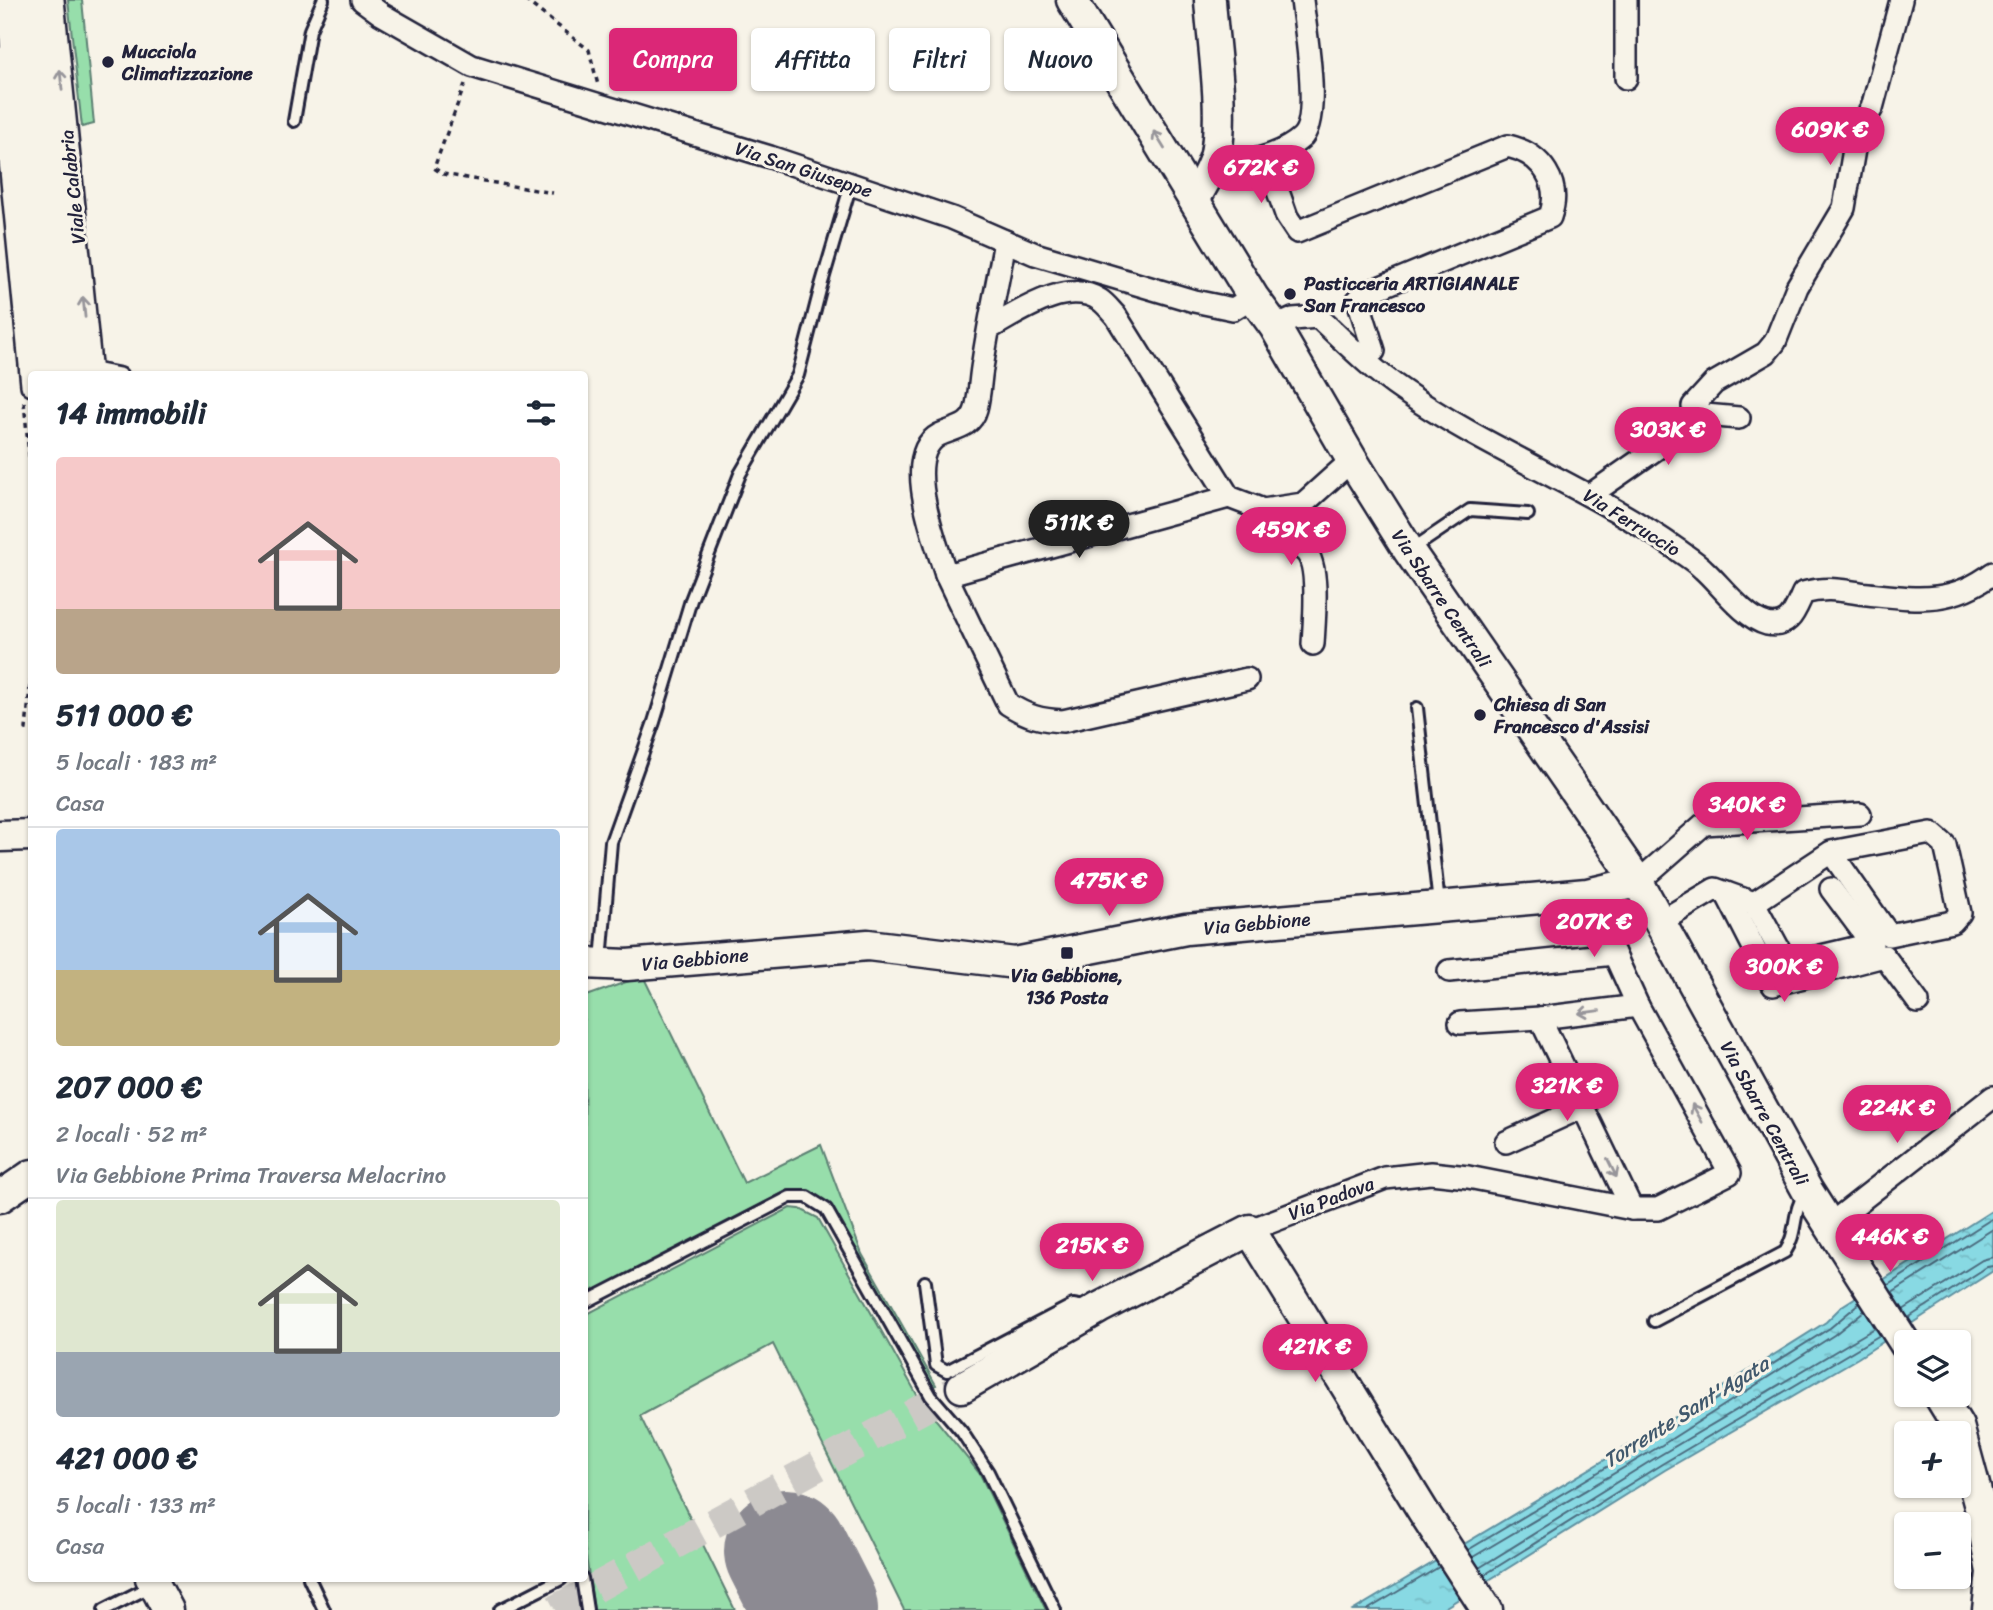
<!DOCTYPE html>
<html lang="it">
<head>
<meta charset="utf-8">
<style>
  :root { --surface:#fff; --page:#f2f2f3; --text:#1f2937; --muted:#747a83; --line:#e0e1e3; --accent:#db2777 }
  body { margin:0; font-family:Sriracha,sans-serif; background:var(--page); color:var(--text); height:100vh; display:flex; flex-direction:column; font-size:26px; white-space:nowrap }
  * { box-sizing:border-box; margin:0 }
  p { font-size:23px; color:var(--muted) }
  .icon { flex:none; width:38px; height:38px; fill:none; stroke:currentColor; stroke-width:2; stroke-linecap:round; stroke-linejoin:round }
  .map { position:relative; flex:1; overflow:hidden }
  .side { position:absolute; left:28px; top:371px; width:560px; height:1211px; display:flex; flex-direction:column; background:var(--surface); border-radius:7px; box-shadow:0 2px 5px #0004 }
  .side>* { flex:none }
  .banner { position:absolute; left:609px; top:28px; width:665px; height:63px; display:flex; gap:14px }
  .tools { position:absolute; left:1894px; top:1330px; display:grid; gap:14px }
  .tools a { display:grid; place-items:center; width:77px; height:77px; border-radius:7px; background:var(--surface); box-shadow:0 2px 5px #0004; font-size:35px }
  .price { position:absolute; translate:-50% -60px; padding:0 16px; border-radius:24px; background:var(--accent); color:#fff; font-size:23px; line-height:46px; filter:drop-shadow(0 2px 4px #0008) }
  .price::after { content:''; position:absolute; left:50%; top:42px; width:21px; height:16px; margin-left:-10px; background:inherit; clip-path:polygon(0 0,100% 0,50% 100%) }
  .price.selected { background:#222; color:#fff }
  ul { padding:0; list-style:none }
  li { display:grid; align-content:center; gap:14px; height:371px; padding:0 28px }
  li+li { border-top:2px solid var(--line) }
  li span { display:grid; place-items:center; height:217px; border-radius:7px; color:#555 }
  li>.icon { margin-inline-start:auto }
  span .icon { width:126px; height:126px; fill:#fffc; stroke-width:1 }
  li b { font-size:30px }
  h2 { display:flex; justify-content:space-between; align-items:center; height:84px; padding:0 28px; font-size:30px }
  .chip { padding:0 24px; border-radius:7px; background:var(--surface); box-shadow:0 2px 5px #0004; font-size:24px; line-height:63px }
  .chip.selected { background:var(--accent); color:#fff }
  .map>svg:first-child { display:block }
  .green { fill:#97deab; stroke:#5c8073; stroke-width:2 }
  .water { fill:url(#water-ripples); stroke:#5f90a0; stroke-width:2 }
  .lines { fill:none; stroke-linecap:round; stroke-linejoin:round }
  .shore { stroke:#4b6b7e; stroke-width:2 }
  .runway { stroke:#8c8a92; stroke-width:124 }
  .secondary-tunnel { stroke:#ccc9c5; stroke-width:30; stroke-dasharray:30 15; stroke-linecap:butt }
  .lane-casing { stroke:#22223b; stroke-width:16 }
  .street-casing { stroke:#22223b; stroke-width:26 }
  .secondary-casing { stroke:#22223b; stroke-width:35 }
  .path { stroke:#22223b; stroke-width:3.5; stroke-dasharray:5 5; stroke-linecap:butt }
  .lane { stroke:#f7f3e8; stroke-width:10 }
  .street { stroke:#f7f3e8; stroke-width:21 }
  .secondary { stroke:#f7f3e8; stroke-width:30 }
  .oneway { stroke:#97959a }
  .poi-dot { fill:#22223b; stroke:#f7f3e8; stroke-width:2.5 }
  .labels { text-anchor:middle; stroke-width:6; stroke-linejoin:round; paint-order:stroke }
  .poi-label { font-size:19px; font-weight:bold; fill:#22223b; stroke:#f7f3e8; text-anchor:start }
  .street-label { font-size:19px; fill:#22223b; stroke:#f7f3e8 }
  .water-label { font-size:21px; font-style:italic; fill:#41596d; stroke:#f7f3e8 }
</style>
</head>
<body>
<div class="map">
<svg width="1993" height="1610" viewBox="0 0 1993 1610">
  <defs>
    <pattern id="water-ripples" width="26" height="14" patternUnits="userSpaceOnUse" patternTransform="scale(1.75)"><rect width="26" height="14" fill="#88d9e3"/><path d="M2 4q2-2 4 0t4 0M15 11q2-2 4 0t4 0" fill="none" stroke="#75bac4"/></pattern>
  </defs>
  <rect width="100%" height="100%" fill="#f7f3e8"/>
  <filter id="ink" filterUnits="userSpaceOnUse"><feTurbulence type="fractalNoise" baseFrequency=".0143" numOctaves="2"/><feDisplacementMap in="SourceGraphic" scale="14" xChannelSelector="R" yChannelSelector="G"/><feConvolveMatrix kernelMatrix="1 2 1 2 8 2 1 2 1" color-interpolation-filters="sRGB"/></filter>
  <g filter="url(#ink)">
    <g class="green">
      <path d="M 68,0 L 82,0 L 94,124 L 82,127 Z"/>
      <path d="M 643,976 L 744,1183 L 821,1145 L 862,1254 L 936,1385 L 929,1388 L 830,1206 L 810,1192 L 788,1190 L 585,1297 L 584,997 Z"/>
      <path d="M 790,1208 L 800,1209 L 818,1218 L 920,1400 L 980,1474 L 1046,1610 L 904,1610 L 773,1344 L 640,1416 L 735,1610 L 594,1610 L 584,1543 L 585,1315 Z"/>
    </g>
    <path class="water" d="M 1993,1210 L 1993,1271 L 1858,1358 L 1665,1470 L 1441,1610 L 1354,1610 L 1653,1431 L 1826,1322 L 1842,1306 Z"/>
    <g class="lines">
      <g class="shore">
        <path d="M 1888,1285 L 1993,1218"/>
        <path d="M 1892,1293 L 1993,1229"/>
        <path d="M 1903,1310 L 1982,1260 L 1993,1257"/>
        <path d="M 1908,1318 L 1987,1267 L 1993,1266"/>
        <path d="M 1468,1550 L 1657,1437 L 1830,1328 L 1860,1303"/>
        <path d="M 1473,1557 L 1662,1445 L 1834,1335 L 1864,1311"/>
        <path d="M 1479,1568 L 1657,1457 L 1875,1328"/>
        <path d="M 1484,1575 L 1662,1464 L 1880,1335"/>
        <path d="M 1367,1610 L 1439,1567"/>
      </g>
      <path class="runway" d="M 786,1551 L 816,1610"/>
      <path class="secondary-tunnel" d="M 555,1610 L 962,1387"/>
      <defs>
        <g id="lane">
          <path d="M 294,121 L 310,30 L 323,0"/>
          <path d="M 91,368 L 121,374"/>
          <path d="M 1411,550 L 1470,510 L 1528,514"/>
          <path d="M 1417,708 L 1439,904"/>
          <path d="M 601,961 L 611,842 L 654,722 L 691,600 L 740,474 L 798,375 L 821,286 L 851,184"/>
          <path d="M 925,1282 L 936,1365 L 947,1371 L 1073,1305 L 1085,1307"/>
          <path d="M 584,1303 L 790,1197 L 807,1197 L 826,1209 L 931,1396 L 962,1432 L 988,1472 L 1055,1610"/>
          <path d="M 1654,1321 L 1785,1252 C 1798,1233 1792,1211 1805,1193"/>
          <path d="M 309,1578 L 324,1610"/>
          <path d="M 582,1578 L 587,1610"/>
          <path d="M 104,1610 L 153,1585"/>
          <path d="M 500,1610 L 561,1579"/>
        </g>
        <g id="street">
          <path d="M 53,0 L 91,374"/>
          <path d="M 362,0 L 381,14 L 472,66 L 770,157 L 952,218 L 1035,254 L 1194,301 L 1233,309 L 1253,297"/>
          <path d="M 1626,0 L 1626,78"/>
          <path d="M 0,58 L 32,385"/>
          <path d="M 1266,157 L 1287,217 L 1297,232 L 1508,146 C 1542,154 1562,183 1550,217 L 1364,294 L 1358,300 L 1374,351"/>
          <path d="M 1210,172 C 1238,162 1278,159 1301,138 C 1322,120 1305,28 1302,0"/>
          <path d="M 1275,327 L 1293,319 L 1318,317 C 1345,342 1371,369 1402,390 C 1489,451 1591,488 1678,550 C 1686,556 1696,562 1703,569 C 1720,584 1744,618 1767,624 C 1790,629 1795,610 1803,593 C 1828,586 1843,591 1868,594 C 1917,599 1951,605 1993,573"/>
          <path d="M 990,328 C 1019,312 1067,278 1100,300 C 1106,304 1111,311 1116,316 L 1229,497 L 946,575 C 937,544 900,456 939,435 C 953,428 971,428 976,409 C 980,394 980,377 983,362 C 989,321 998,281 1005,241"/>
          <path d="M 1694,423 L 1693,406 L 1714,383 L 1766,353 L 1775,342 L 1797,287 L 1844,208 L 1857,132 L 1872,108 L 1901,0"/>
          <path d="M 1590,495 L 1705,415 L 1739,418"/>
          <path d="M 1229,497 L 1263,510 L 1303,504 L 1352,460"/>
          <path d="M 1263,510 L 1271,537 C 1281,543 1298,543 1306,552 C 1320,567 1314,623 1313,644"/>
          <path d="M 946,575 L 1008,704 C 1027,716 1040,720 1063,721 L 1247,679"/>
          <path d="M 1638,882 L 1704,824 L 1860,814"/>
          <path d="M 1726,893 L 1773,985 L 1884,956 L 1918,1002"/>
          <path d="M 1754,903 L 1831,852 L 1889,935 L 1952,922 L 1960,913 L 1945,845 L 1931,833 L 1831,852"/>
          <path d="M 1660,922 L 1715,889 L 1754,903 L 1787,964 L 1872,944 L 1831,889"/>
          <path d="M 1449,971 L 1614,954"/>
          <path d="M 1540,1018 L 1632,1209"/>
          <path d="M 1460,1023 L 1540,1018 L 1638,1006"/>
          <path d="M 1506,1142 L 1583,1107"/>
          <path d="M 1828,1226 L 1993,1097"/>
          <path d="M 1250,1230 L 1385,1178 L 1431,1173 L 1468,1177 L 1632,1209 L 1658,1209 L 1730,1173 L 1638,1006 L 1587,894"/>
        </g>
        <g id="secondary">
          <path d="M 12,0 L 27,173 L 49,374"/>
          <path d="M 35,0 L 71,374"/>
          <path d="M 1072,0 L 1253,297 L 1275,327 L 1352,460 L 1409,551 L 1638,882 L 1807,1190 L 1906,1345"/>
          <path d="M 1195,198 C 1203,184 1212,170 1216,154 C 1224,109 1213,46 1210,0"/>
          <path d="M 0,836 L 32,835"/>
          <path d="M 584,963 L 627,965 L 868,945 L 1015,963 L 1186,929 L 1587,894 L 1638,882"/>
          <path d="M 0,1197 L 32,1175"/>
          <path d="M 962,1387 L 1099,1308 L 1250,1230 L 1423,1511 L 1487,1610"/>
          <path d="M 1939,1395 L 1958,1426 L 1980,1507 L 1992,1572 L 1988,1610"/>
          <path d="M 151,1578 L 168,1610"/>
        </g>
      </defs>
      <use href="#lane" class="lane-casing"/>
      <use href="#street" class="street-casing"/>
      <use href="#secondary" class="secondary-casing"/>
      <g class="path">
        <path d="M 525,0 L 589,50 L 598,85"/>
        <path d="M 465,84 L 434,168 L 443,174 L 553,193"/>
        <path d="M 24,402 L 32,485"/>
        <path d="M 32,666 L 26,729 L 32,730"/>
      </g>
      <use href="#lane" class="lane"/>
      <use href="#street" class="street"/>
      <use href="#secondary" class="secondary"/>
    </g>
    <defs><path id="oneway-shaft" d="M-6 0H5M1.5-3L5.5 0L1.5 3" fill="none" stroke-width="1.6" stroke-linecap="round" stroke-linejoin="round" transform="scale(1.75)"/></defs>
    <g class="oneway">
      <use href="#oneway-shaft" transform="translate(61 80) rotate(-96)"/>
      <use href="#oneway-shaft" transform="translate(1159 140) rotate(-122)"/>
      <use href="#oneway-shaft" transform="translate(84 307) rotate(-96)"/>
      <use href="#oneway-shaft" transform="translate(1589 1012) rotate(173)"/>
      <use href="#oneway-shaft" transform="translate(1697 1113) rotate(-119)"/>
      <use href="#oneway-shaft" transform="translate(1612 1168) rotate(64)"/>
    </g>
  </g>
  <g class="poi-dot">
    <circle cx="108" cy="62" r="7"/>
    <circle cx="1290" cy="294" r="7"/>
    <circle cx="1480" cy="715" r="7"/>
    <rect x="1060" y="946" width="14" height="14" rx="3.5"/>
  </g>
  <g class="labels">
    <g class="poi-label">
      <text x="122" y="58">Mucciola<tspan x="122" dy="22">Climatizzazione</tspan></text>
      <text x="1304" y="290">Pasticceria ARTIGIANALE<tspan x="1304" dy="22">San Francesco</tspan></text>
      <text x="1494" y="711">Chiesa di San<tspan x="1494" dy="22">Francesco d'Assisi</tspan></text>
      <text x="1067" y="982" text-anchor="middle">Via Gebbione,<tspan x="1067" dy="22">136 Posta</tspan></text>
    </g>
    <g class="street-label">
      <text transform="translate(804 169) rotate(18)" y="7">Via San Giuseppe</text>
      <text transform="translate(72 187) rotate(-96)" y="7">Viale Calabria</text>
      <text transform="translate(1632 522) rotate(32)" y="7">Via Ferruccio</text>
      <text transform="translate(1442 598) rotate(56)" y="7">Via Sbarre Centrali</text>
      <text transform="translate(1257 923) rotate(-5)" y="7">Via Gebbione</text>
      <text transform="translate(695 959) rotate(-5)" y="7">Via Gebbione</text>
      <text transform="translate(1765 1113) rotate(61)" y="7">Via Sbarre Centrali</text>
      <text transform="translate(1331 1198) rotate(-21)" y="7">Via Padova</text>
    </g>
    <g class="water-label">
      <text transform="translate(1686 1412) rotate(-32)" y="7">Torrente Sant'Agata</text>
    </g>
  </g>
</svg>
<div class="tools">
<a><svg class="icon" aria-label="layers" viewBox="0 0 24 24"><path d="M12 4l9 5-9 5-9-5zM3 14l9 5 9-5"/></svg></a>
<a>+</a>
<a>−</a>
</div>
<b class="price" style="left:1830px;top:167px">609K €</b>
<b class="price" style="left:1261px;top:205px">672K €</b>
<b class="price" style="left:1668px;top:467px">303K €</b>
<b class="price selected" style="left:1079px;top:560px">511K €</b>
<b class="price" style="left:1291px;top:567px">459K €</b>
<b class="price" style="left:1747px;top:842px">340K €</b>
<b class="price" style="left:1109px;top:918px">475K €</b>
<b class="price" style="left:1594px;top:959px">207K €</b>
<b class="price" style="left:1784px;top:1004px">300K €</b>
<b class="price" style="left:1567px;top:1123px">321K €</b>
<b class="price" style="left:1897px;top:1145px">224K €</b>
<b class="price" style="left:1890px;top:1274px">446K €</b>
<b class="price" style="left:1092px;top:1283px">215K €</b>
<b class="price" style="left:1315px;top:1384px">421K €</b>
<div class="banner">
<a class="chip selected">Compra</a>
<a class="chip">Affitta</a>
<a class="chip">Filtri</a>
<a class="chip">Nuovo</a>
</div>
<section class="side">
<h2>14 immobili<svg class="icon" aria-label="filters" viewBox="0 0 24 24"><path d="M4 7h16M4 17h16"/><circle cx="9" cy="7" r="2"/><circle cx="15" cy="17" r="2"/></svg></h2>
<ul>
<li><span style="background:linear-gradient(#f6c9c9 70%,#b9a48a 0)"><svg class="icon" aria-label="home" viewBox="0 0 24 24"><path d="M3 11l9-7 9 7M6 9v11h12V9"/></svg></span><div><b>511 000 €</b><p>5 locali · 183 m²</p><p>Casa</p></div></li>
<li><span style="background:linear-gradient(#a9c7e8 65%,#c2b280 0)"><svg class="icon" aria-label="home" viewBox="0 0 24 24"><path d="M3 11l9-7 9 7M6 9v11h12V9"/></svg></span><div><b>207 000 €</b><p>2 locali · 52 m²</p><p>Via Gebbione Prima Traversa Melacrino</p></div></li>
<li><span style="background:linear-gradient(#dfe7d0 70%,#9aa5b1 0)"><svg class="icon" aria-label="home" viewBox="0 0 24 24"><path d="M3 11l9-7 9 7M6 9v11h12V9"/></svg></span><div><b>421 000 €</b><p>5 locali · 133 m²</p><p>Casa</p></div></li>
</ul>
</section>
</div>
</body>
</html>
